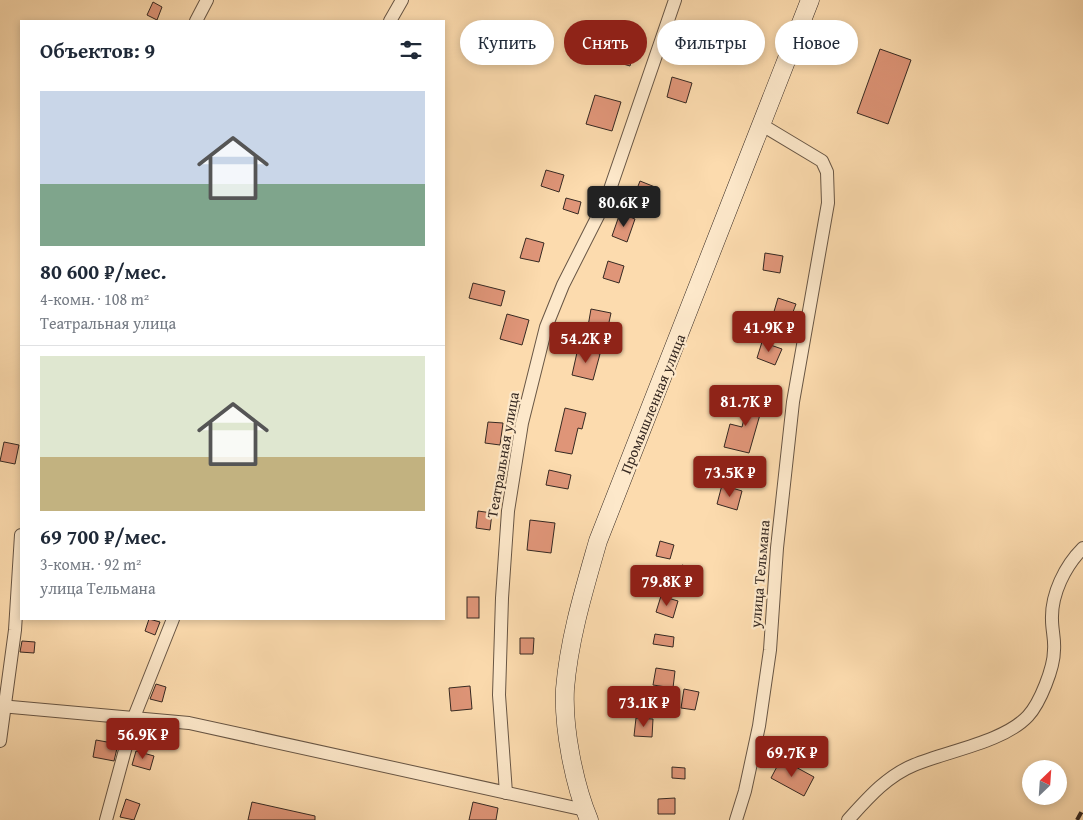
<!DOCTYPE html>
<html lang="ru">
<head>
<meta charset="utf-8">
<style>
  :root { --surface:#fff; --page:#f6f6f7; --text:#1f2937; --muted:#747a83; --line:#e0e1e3; --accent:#8f2418 }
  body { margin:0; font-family:"Gentium Book Plus",serif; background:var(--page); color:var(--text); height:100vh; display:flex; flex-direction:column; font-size:19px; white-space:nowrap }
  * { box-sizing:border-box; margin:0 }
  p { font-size:16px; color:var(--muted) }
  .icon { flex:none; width:28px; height:28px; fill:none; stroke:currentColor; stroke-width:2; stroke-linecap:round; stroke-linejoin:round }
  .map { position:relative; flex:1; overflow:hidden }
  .side { position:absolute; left:20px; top:20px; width:425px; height:600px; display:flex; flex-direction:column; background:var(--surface); border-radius:0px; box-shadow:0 2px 8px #0003 }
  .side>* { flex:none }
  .top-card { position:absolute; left:460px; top:20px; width:475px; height:45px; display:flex; gap:10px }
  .needle { width:32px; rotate:25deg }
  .controls { position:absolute; left:1022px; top:760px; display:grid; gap:10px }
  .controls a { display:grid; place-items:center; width:45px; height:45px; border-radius:50%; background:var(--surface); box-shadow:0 2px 8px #0003; font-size:25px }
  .price { position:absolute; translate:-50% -42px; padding:0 11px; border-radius:5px; background:var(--accent); color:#fff; font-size:16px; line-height:32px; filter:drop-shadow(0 1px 2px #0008) }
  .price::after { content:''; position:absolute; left:50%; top:30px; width:15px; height:11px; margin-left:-8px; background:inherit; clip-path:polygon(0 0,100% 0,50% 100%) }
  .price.active { background:#222; color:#fff }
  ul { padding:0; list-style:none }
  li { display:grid; align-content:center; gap:10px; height:265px; padding:0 20px }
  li+li { border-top:1px solid var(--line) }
  li span { display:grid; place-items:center; height:155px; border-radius:0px; color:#555 }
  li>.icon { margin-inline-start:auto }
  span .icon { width:90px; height:90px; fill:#fffc; stroke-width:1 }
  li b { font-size:21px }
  h2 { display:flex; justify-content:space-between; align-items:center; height:60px; padding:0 20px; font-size:21px }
  .pill { padding:0 18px; border-radius:22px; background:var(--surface); box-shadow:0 2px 8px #0003; font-size:18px; line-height:45px }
  .pill.active { background:var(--accent); color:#fff }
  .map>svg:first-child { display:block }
  .building { fill:#df9578; stroke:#362922 }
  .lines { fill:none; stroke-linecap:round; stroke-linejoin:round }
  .street-casing { stroke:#685645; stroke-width:14 }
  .secondary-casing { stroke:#362922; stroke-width:19 }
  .street { stroke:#fde8ca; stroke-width:12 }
  .secondary { stroke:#fde8ca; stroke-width:18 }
  .rail { stroke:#362922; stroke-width:4; stroke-dasharray:9 9; stroke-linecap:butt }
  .labels { text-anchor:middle; stroke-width:4.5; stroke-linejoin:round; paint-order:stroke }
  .street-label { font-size:15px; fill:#362922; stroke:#fde8ca }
</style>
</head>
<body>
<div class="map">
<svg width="1083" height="820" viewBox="0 0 1083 820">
  <rect width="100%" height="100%" fill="#fcdbae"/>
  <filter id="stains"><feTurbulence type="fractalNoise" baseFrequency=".004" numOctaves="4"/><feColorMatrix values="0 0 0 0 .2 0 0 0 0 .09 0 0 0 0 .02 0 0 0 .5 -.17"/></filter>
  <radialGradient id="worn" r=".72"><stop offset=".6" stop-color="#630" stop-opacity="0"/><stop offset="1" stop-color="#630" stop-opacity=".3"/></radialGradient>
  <g class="building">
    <path d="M 153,2 L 162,7 L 157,20 L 147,15 Z"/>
    <path d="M 613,34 L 637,41 L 630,66 L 606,59 Z"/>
    <path d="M 707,41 L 722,45 L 716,63 L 701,58 Z"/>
    <path d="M 880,49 L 911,60 L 888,124 L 857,113 Z"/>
    <path d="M 672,77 L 692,83 L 686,103 L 667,97 Z"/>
    <path d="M 595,95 L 621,102 L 612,131 L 586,124 Z"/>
    <path d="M 546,170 L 564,175 L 559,192 L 541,186 Z"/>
    <path d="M 640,181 L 655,187 L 648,205 L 633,199 Z"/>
    <path d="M 566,198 L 581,202 L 578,214 L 563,209 Z"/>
    <path d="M 620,213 L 635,219 L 627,242 L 612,236 Z"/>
    <path d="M 526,238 L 544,243 L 539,262 L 520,258 Z"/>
    <path d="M 765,253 L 783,256 L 780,273 L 763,270 Z"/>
    <path d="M 608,261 L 624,266 L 619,283 L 603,278 Z"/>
    <path d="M 473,283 L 505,291 L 501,306 L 469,298 Z"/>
    <path d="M 778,298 L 796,304 L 790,320 L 773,315 Z"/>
    <path d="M 591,309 L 611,313 L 606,336 L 587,332 Z"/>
    <path d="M 507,314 L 529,320 L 522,345 L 500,339 Z"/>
    <path d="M 762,342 L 782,349 L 775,365 L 757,358 Z"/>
    <path d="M 578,348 L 600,354 L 593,380 L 572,375 Z"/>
    <path d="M 750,394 L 765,397 L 749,453 L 724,447 L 730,424 L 742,427 Z"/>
    <path d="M 565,408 L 586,413 L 582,429 L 578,428 L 572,454 L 555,451 Z"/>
    <path d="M 488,422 L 503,423 L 500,445 L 485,443 Z"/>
    <path d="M 4,442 L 19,445 L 15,464 L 0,461 Z"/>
    <path d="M 549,470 L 571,475 L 568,489 L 546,485 Z"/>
    <path d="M 722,485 L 742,491 L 737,510 L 717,504 Z"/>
    <path d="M 478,511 L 492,513 L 490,530 L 476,528 Z"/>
    <path d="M 530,520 L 555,523 L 551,553 L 527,550 Z"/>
    <path d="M 660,541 L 674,545 L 670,559 L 656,556 Z"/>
    <path d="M 682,565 L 695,569 L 691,583 L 678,580 Z"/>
    <path d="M 661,596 L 678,601 L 673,618 L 656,612 Z"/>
    <rect x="467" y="597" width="12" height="21"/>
    <path d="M 149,619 L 160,622 L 155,635 L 145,631 Z"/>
    <path d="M 655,634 L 674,637 L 673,647 L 653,644 Z"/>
    <path d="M 520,638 L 534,638 L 533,654 L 520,654 Z"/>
    <path d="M 22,641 L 35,642 L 34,653 L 20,652 Z"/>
    <path d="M 656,668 L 675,671 L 673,688 L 653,685 Z"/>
    <path d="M 156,684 L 166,687 L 162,702 L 150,699 Z"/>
    <path d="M 470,686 L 472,709 L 451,711 L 449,688 Z"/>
    <path d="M 684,689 L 699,692 L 695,710 L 681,708 Z"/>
    <path d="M 636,718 L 653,719 L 652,737 L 634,736 Z"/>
    <path d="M 96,740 L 118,744 L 114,761 L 93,757 Z"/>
    <path d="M 136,751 L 154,756 L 150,770 L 132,765 Z"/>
    <path d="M 781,759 L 814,777 L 804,796 L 771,778 Z"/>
    <path d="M 672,767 L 685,768 L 685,779 L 672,778 Z"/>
    <path d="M 675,798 L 675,814 L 658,814 L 658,799 Z"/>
    <path d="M 126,799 L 140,804 L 134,820 L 120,817 Z"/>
    <path d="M 252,802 L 315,816 L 315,820 L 248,820 Z"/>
    <path d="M 473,802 L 498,808 L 496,820 L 469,820 Z"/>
  </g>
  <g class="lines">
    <defs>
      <g id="street">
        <path d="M 196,21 L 207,0"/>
        <path d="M 390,21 L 402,0"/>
        <path d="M 0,706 L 189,723 L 585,810"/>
        <path d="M 0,741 L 15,630 L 21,535"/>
        <path d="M 506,793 L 499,695 L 502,598 L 508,511 L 522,423 L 546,327 L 563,285 L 607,198 L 675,0"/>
        <path d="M 106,820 L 134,717 L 173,619"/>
        <path d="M 736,820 L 745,791 L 759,726 L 770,650 L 777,548 L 793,402 L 828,203 L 827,172 L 822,161 L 762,125"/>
        <path d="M 848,820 C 868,798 887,776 914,765 C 947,751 1004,742 1028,716 C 1040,703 1054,668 1054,650 C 1055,640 1052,630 1052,620 C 1051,594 1065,566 1083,548"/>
      </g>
      <path id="secondary" d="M 589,820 C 574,784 563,728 565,689 C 569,639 584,590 598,541 L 810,0"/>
    </defs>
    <use href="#street" class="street-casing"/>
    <use href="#secondary" class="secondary-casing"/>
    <use href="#street" class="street"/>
    <use href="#secondary" class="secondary"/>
    <path class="rail" d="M 1077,820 L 1083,809"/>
  </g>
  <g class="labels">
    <g class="street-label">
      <text transform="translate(653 404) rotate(-68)" y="5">Промышленная улица</text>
      <text transform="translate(503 455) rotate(-80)" y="5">Театральная улица</text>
      <text transform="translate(760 574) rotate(-85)" y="5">улица Тельмана</text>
    </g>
  </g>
  <rect width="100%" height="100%" filter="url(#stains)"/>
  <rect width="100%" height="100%" fill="url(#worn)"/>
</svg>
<div class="controls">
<a><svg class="needle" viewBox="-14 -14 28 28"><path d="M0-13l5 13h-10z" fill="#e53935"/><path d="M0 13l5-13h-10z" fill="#747a83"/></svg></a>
</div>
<b class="price active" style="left:624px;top:228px">80.6K ₽</b>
<b class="price" style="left:769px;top:353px">41.9K ₽</b>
<b class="price" style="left:586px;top:364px">54.2K ₽</b>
<b class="price" style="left:746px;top:427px">81.7K ₽</b>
<b class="price" style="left:730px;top:498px">73.5K ₽</b>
<b class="price" style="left:667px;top:607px">79.8K ₽</b>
<b class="price" style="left:644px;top:728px">73.1K ₽</b>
<b class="price" style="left:143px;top:760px">56.9K ₽</b>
<b class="price" style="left:792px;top:778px">69.7K ₽</b>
<div class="top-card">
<a class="pill">Купить</a>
<a class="pill active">Снять</a>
<a class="pill">Фильтры</a>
<a class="pill">Новое</a>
</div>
<section class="side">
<h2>Объектов: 9<svg class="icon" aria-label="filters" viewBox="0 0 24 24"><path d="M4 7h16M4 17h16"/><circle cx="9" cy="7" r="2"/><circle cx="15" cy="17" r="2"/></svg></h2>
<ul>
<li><span style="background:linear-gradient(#c9d6e8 60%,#7fa58c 0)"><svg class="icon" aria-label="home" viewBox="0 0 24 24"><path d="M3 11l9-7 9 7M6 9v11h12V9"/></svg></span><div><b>80 600 ₽/мес.</b><p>4-комн. · 108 m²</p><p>Театральная улица</p></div></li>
<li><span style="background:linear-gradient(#dfe7d0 65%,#c2b280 0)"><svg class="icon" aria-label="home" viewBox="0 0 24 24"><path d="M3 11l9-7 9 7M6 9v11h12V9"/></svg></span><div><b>69 700 ₽/мес.</b><p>3-комн. · 92 m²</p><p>улица Тельмана</p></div></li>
</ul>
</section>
</div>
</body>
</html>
